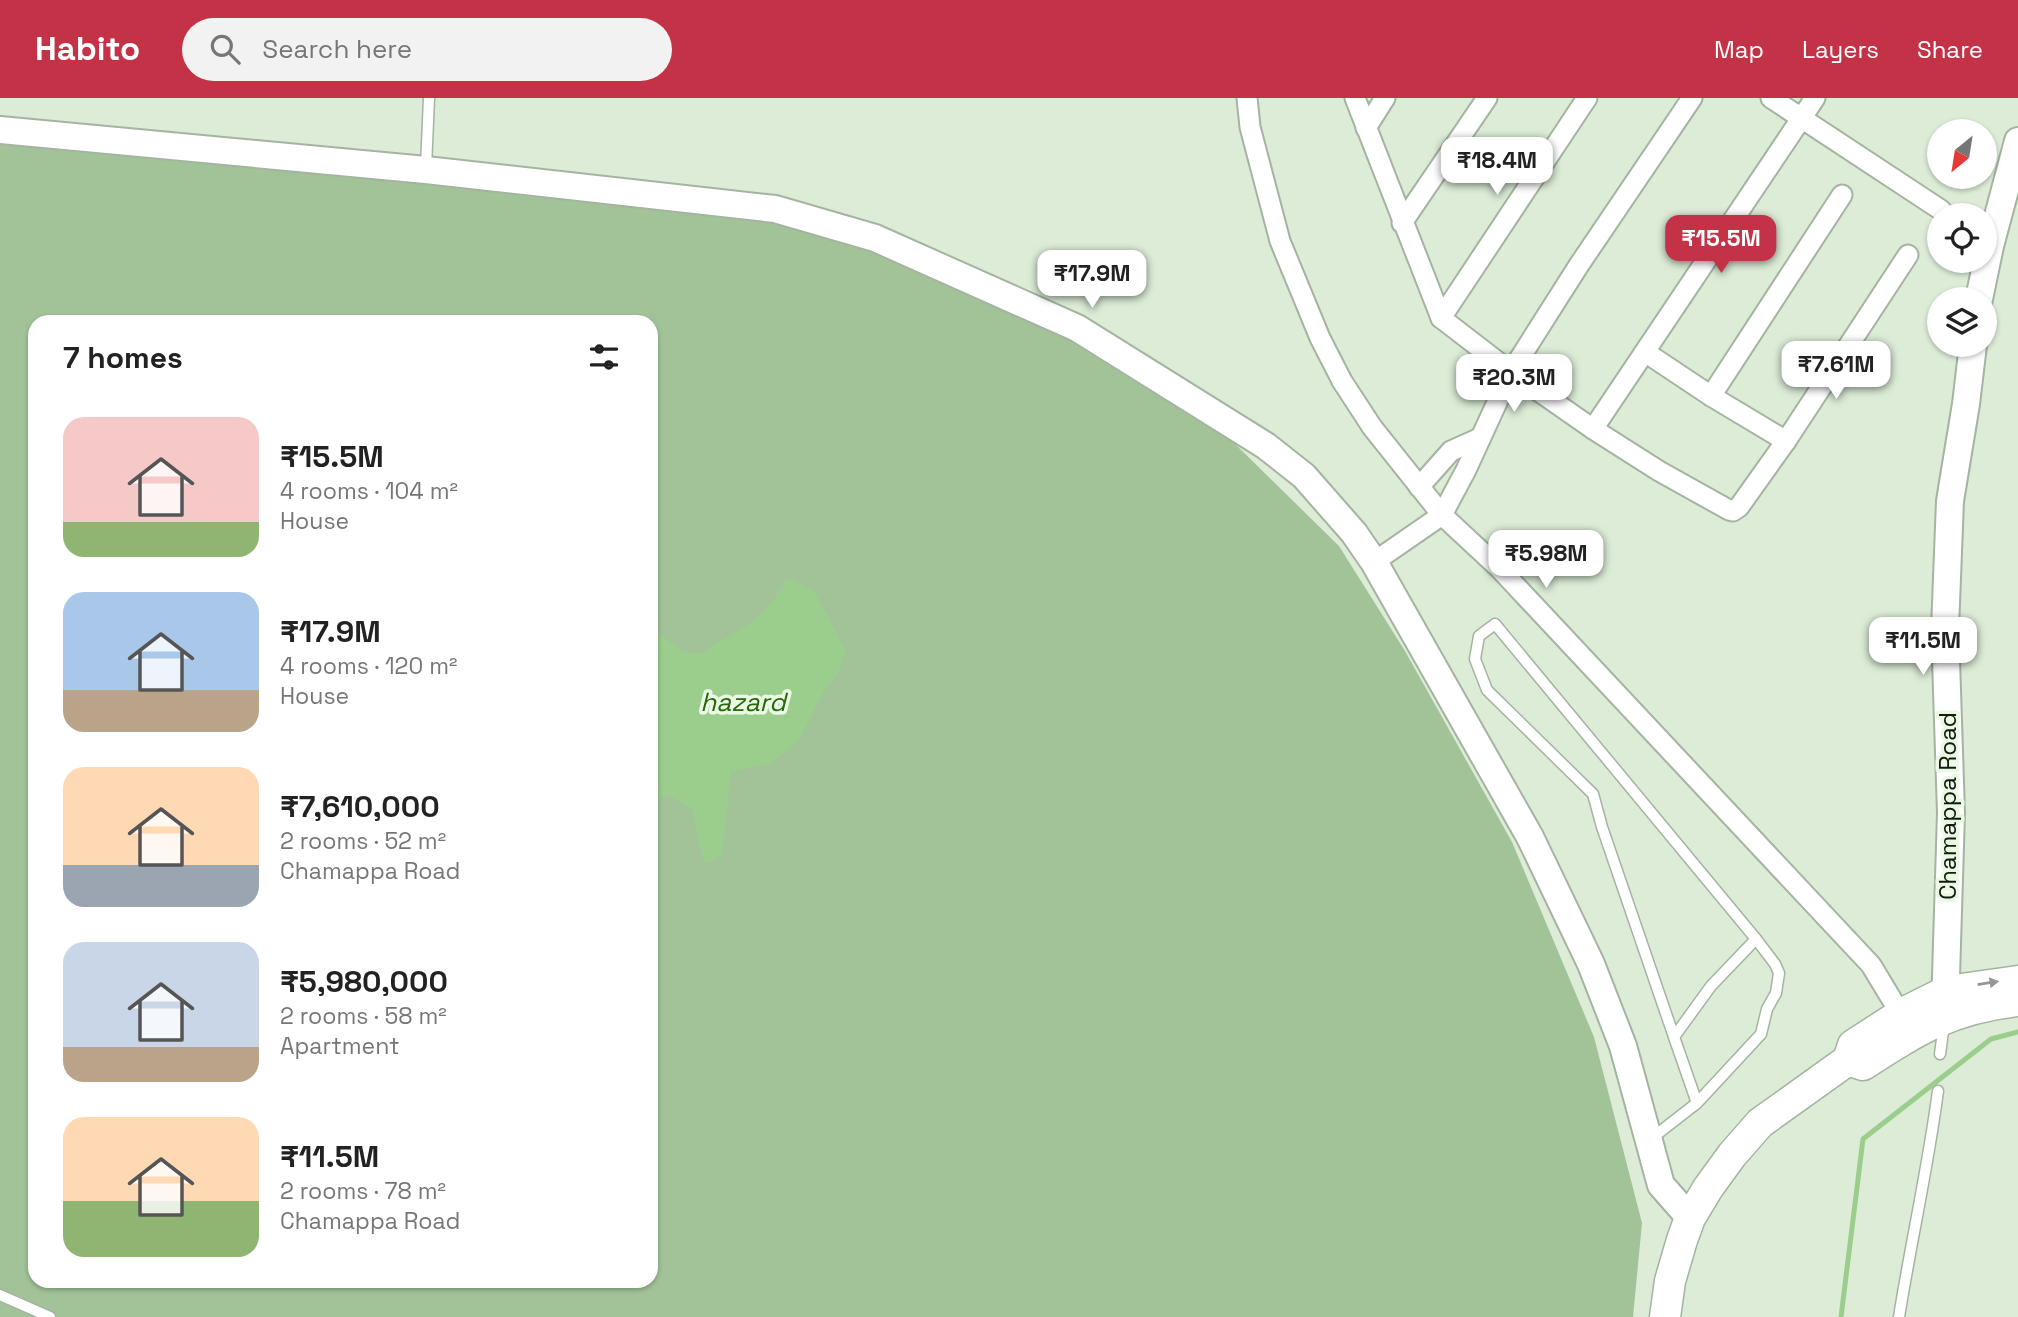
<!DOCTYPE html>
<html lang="en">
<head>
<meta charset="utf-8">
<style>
  :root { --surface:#fff; --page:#f2f2f2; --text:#222; --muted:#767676; --accent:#c33246 }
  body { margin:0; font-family:"Space Grotesk",sans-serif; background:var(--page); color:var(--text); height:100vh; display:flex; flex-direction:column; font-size:26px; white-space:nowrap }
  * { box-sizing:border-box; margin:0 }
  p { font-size:23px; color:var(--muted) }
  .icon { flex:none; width:38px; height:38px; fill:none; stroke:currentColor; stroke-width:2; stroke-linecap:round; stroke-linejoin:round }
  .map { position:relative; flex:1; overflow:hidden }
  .details { position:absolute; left:28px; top:217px; width:630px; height:973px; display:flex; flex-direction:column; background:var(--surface); border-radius:21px; box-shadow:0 2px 5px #0004 }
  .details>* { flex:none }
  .needle { width:46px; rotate:210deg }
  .fabs { position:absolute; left:1927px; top:21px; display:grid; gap:14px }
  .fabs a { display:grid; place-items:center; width:70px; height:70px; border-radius:50%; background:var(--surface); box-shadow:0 2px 5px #0004; font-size:35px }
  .price { position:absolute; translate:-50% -60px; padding:0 16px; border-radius:14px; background:#fff; color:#222; font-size:23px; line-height:46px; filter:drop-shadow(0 2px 4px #0008) }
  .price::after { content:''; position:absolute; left:50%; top:42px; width:21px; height:16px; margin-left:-10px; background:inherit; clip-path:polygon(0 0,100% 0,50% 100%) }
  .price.active { background:var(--accent); color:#fff }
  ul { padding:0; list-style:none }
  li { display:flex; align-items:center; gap:21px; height:175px; padding:0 35px }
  li span { display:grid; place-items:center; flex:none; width:196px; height:140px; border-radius:21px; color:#555 }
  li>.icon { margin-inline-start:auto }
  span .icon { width:84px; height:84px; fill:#fffc; stroke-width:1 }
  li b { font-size:30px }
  h2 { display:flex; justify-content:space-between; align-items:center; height:84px; padding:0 35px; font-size:30px }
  header { display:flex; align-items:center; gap:42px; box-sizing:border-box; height:98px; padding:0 35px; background:var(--accent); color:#fff }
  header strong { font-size:33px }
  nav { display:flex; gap:38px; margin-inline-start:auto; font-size:24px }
  .search { width:490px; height:63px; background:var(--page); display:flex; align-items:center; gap:18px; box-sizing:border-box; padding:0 24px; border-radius:38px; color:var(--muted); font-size:26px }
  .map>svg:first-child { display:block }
  .green { fill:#a2c398; fill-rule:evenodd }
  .water { fill:#9bce8c }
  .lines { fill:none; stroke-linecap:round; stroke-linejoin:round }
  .stream { stroke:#9bce8c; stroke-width:5 }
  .lane-casing { stroke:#a4b4a0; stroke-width:13 }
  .street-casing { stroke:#a4b4a0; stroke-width:23 }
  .secondary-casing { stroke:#a4b4a0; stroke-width:30 }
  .primary-casing { stroke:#a4b4a0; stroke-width:33 }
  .lane { stroke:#fff; stroke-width:10 }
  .street { stroke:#fff; stroke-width:19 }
  .secondary { stroke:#fff; stroke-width:26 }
  .primary { stroke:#fff; stroke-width:30 }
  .oneway { fill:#959894 }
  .labels { text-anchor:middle; stroke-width:7; stroke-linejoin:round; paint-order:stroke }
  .street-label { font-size:24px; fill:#141912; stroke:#e9f9e4 }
  .water-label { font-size:26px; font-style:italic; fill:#27660a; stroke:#e9f9e4 }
</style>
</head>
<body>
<header>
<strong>Habito</strong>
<div class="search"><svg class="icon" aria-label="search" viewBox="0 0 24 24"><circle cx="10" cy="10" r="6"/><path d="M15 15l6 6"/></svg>Search here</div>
<nav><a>Map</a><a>Layers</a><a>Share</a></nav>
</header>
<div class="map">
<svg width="2018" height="1219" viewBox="0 0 2018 1219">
  <rect width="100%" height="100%" fill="#dcecd7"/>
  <path class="green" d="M 0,46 L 658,102 L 792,120 L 1036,222 L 1234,345 L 1339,448 L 1405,553 L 1512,744 L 1594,939 L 1642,1125 L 1633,1219 L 0,1219 ZM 35,224 L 651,224 L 651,1183 L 35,1183 Z"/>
  <path class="water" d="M 792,481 L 814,493 L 846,554 L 837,576 L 824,593 L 799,642 L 771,665 L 731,673 L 722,757 L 706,766 C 697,749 698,730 692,711 L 668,697 L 653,704 L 651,708 L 651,534 L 666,541 L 683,554 L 701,556 C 715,545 730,539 745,529 C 760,520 778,499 785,482 Z"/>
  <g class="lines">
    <path class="stream" d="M 1841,1219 L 1863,1041 L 1991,941 L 2018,934"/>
    <defs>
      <g id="lane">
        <path d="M 426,69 L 429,0"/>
        <path d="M 1940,956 L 1944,926"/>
        <path d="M 1697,1005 L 1674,939 L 1711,888 L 1756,841"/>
        <path d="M 1652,1040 L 1697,1005 L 1761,936 L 1767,911 L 1776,895 L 1779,875 L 1775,866 L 1756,841 L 1495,526 L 1479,538 L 1475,561 L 1487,592 L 1593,696 L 1602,729 L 1674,939"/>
        <path d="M 0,1197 L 50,1219"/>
        <path d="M 1899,1219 C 1911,1144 1928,1069 1938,993"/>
      </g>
      <g id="street">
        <path d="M 1247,0 L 1250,29 L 1280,143 L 1320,240 L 1342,283 L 1372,329 L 1442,417 L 1499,470 L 1871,867 L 1906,925"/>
        <path d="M 1355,0 L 1441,220 L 1511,274 L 1593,331 L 1659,373 L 1729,412 L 1733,413 L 1739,409 L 1786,343 L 1908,157"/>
        <path d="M 1771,0 L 1941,112"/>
        <path d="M 1366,30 L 1385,0"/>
        <path d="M 1402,125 L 1487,0"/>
        <path d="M 1441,220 L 1587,0"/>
        <path d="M 1645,254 L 1711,298 L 1842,97"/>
        <path d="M 1711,298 L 1786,343"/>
        <path d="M 1593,331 L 1815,0"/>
        <path d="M 1419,389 L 1451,353 L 1480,340"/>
        <path d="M 1374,464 L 1442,417 L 1466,372 L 1511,274 L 1579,167 L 1692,0"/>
      </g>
      <g id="secondary">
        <path d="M 0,32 L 426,72 L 775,111 L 875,140 L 1077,230 L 1266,348 L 1304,378 L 1354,435 L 1374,464 L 1530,739 L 1591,866 L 1623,948 L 1661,1087 L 1690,1120"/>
        <path d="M 1979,201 L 1990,148 L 2018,43"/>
        <path d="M 1945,911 L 1951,715 L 1945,531 L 1950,403 L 1966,306 L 1973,247"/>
      </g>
      <g id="primary">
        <path d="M 1848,962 L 1863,967 C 1919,931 1950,911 2018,903"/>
        <path d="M 1665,1219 L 1670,1183 L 1682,1142 L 1690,1120 L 1708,1090 L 1732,1057 L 1760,1025 L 1848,962 L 1853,947 L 1901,916 L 1947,893 L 2018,883"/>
      </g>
    </defs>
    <use href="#lane" class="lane-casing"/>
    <use href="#street" class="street-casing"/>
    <use href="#secondary" class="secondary-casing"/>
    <use href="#primary" class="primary-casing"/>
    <use href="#lane" class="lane"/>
    <use href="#street" class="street"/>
    <use href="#secondary" class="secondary"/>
    <use href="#primary" class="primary"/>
  </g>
  <defs><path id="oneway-solid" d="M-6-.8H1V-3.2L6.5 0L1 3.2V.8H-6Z" transform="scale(1.75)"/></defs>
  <use class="oneway" href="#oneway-solid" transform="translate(1988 885) rotate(-9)"/>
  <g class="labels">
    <g class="street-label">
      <text transform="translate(1948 708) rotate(-90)" y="8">Chamappa Road</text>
    </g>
    <g class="water-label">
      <text x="743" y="613">hazard</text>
    </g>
  </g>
</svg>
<div class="fabs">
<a><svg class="needle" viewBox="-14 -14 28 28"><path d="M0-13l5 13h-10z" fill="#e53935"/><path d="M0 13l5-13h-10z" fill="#767676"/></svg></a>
<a><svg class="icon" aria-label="locate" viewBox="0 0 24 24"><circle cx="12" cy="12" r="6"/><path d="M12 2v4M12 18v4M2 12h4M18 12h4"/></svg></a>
<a><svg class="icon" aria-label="layers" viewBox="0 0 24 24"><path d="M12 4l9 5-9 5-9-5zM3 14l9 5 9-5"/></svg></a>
</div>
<b class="price" style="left:1497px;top:99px">₹18.4M</b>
<b class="price active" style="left:1721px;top:177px">₹15.5M</b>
<b class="price" style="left:1092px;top:212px">₹17.9M</b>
<b class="price" style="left:1836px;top:303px">₹7.61M</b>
<b class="price" style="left:1514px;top:316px">₹20.3M</b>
<b class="price" style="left:1546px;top:492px">₹5.98M</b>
<b class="price" style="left:1923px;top:579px">₹11.5M</b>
<section class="details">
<h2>7 homes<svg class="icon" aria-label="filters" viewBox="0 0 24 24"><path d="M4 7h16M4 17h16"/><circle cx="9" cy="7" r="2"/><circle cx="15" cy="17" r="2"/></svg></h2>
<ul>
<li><span style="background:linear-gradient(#f6c9c9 75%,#8fb573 0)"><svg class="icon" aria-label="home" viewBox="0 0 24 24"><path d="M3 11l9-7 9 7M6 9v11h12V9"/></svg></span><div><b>₹15.5M</b><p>4 rooms · 104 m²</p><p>House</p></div></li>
<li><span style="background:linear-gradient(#a9c7e8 70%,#b9a48a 0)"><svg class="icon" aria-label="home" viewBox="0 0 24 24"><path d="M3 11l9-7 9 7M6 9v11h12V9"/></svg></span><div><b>₹17.9M</b><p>4 rooms · 120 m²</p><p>House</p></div></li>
<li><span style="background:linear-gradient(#ffd9b3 70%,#9aa5b1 0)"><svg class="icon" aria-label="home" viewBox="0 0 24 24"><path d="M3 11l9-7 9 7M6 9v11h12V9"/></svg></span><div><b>₹7,610,000</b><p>2 rooms · 52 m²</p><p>Chamappa Road</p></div></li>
<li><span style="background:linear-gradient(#c9d6e8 75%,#b9a48a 0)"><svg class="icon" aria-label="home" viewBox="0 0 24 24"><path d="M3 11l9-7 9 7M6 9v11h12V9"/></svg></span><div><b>₹5,980,000</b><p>2 rooms · 58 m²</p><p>Apartment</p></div></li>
<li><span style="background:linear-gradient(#ffd9b3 60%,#8fb573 0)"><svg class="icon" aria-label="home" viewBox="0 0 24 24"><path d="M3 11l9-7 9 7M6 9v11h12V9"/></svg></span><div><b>₹11.5M</b><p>2 rooms · 78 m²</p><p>Chamappa Road</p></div></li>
</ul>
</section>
</div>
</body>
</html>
